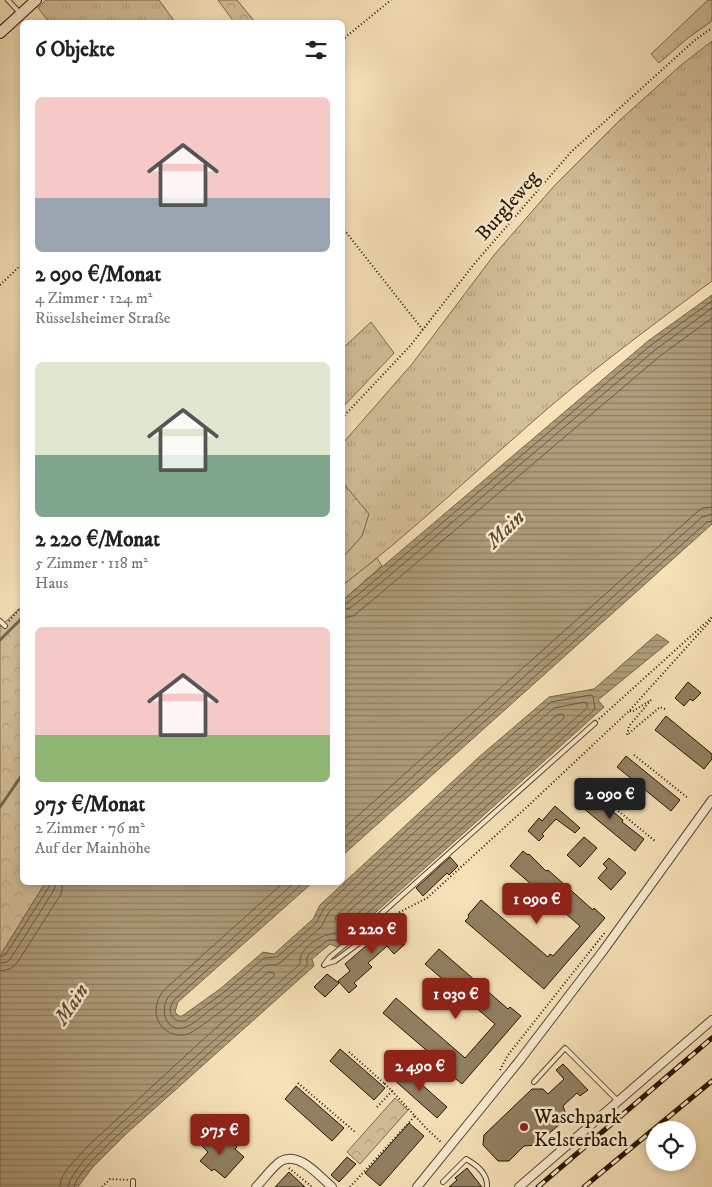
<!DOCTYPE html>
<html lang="de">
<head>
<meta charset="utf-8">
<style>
  :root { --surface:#fff; --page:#f6f6f6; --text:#222; --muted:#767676; --accent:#8f2418 }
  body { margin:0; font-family:"IM FELL DW Pica",serif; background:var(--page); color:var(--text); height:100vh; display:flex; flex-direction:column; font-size:19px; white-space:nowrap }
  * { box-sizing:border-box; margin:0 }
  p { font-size:16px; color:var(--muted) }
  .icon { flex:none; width:28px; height:28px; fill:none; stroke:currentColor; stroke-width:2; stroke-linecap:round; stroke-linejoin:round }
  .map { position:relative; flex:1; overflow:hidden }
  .sheet { position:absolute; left:20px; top:20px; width:325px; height:865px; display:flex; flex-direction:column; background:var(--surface); border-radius:8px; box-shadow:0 2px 8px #0003 }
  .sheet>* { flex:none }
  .buttons { position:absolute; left:646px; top:1121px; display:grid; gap:10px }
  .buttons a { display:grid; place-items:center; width:50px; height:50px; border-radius:50%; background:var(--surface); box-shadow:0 2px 8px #0003; font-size:25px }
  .price { position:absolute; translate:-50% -42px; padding:0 11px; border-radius:5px; background:var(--accent); color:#fff; font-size:16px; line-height:32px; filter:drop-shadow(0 1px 2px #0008) }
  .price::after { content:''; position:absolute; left:50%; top:30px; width:15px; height:11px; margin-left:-8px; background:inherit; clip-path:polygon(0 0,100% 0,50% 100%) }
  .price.current { background:#222; color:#fff }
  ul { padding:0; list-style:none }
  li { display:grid; align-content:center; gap:10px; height:265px; padding:0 15px }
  li span { display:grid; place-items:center; height:155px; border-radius:8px; color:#555 }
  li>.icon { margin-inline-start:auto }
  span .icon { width:90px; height:90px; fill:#fffc; stroke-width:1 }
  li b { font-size:21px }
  h2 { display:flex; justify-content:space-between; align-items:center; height:60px; padding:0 15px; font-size:21px }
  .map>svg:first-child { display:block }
  .grass { fill:url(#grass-tufts); stroke:#7c6a4e }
  .forest { fill:url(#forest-crowns); stroke:#7c6a4e }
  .water { fill:url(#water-rules); stroke:#77674b }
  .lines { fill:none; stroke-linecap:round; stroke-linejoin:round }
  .shore { stroke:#6a5a3f; stroke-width:1 }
  .stream { stroke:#77674b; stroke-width:3 }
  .building { fill:#928062; stroke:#241603 }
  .lane-casing { stroke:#594930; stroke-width:6 }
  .street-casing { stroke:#594930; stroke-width:10 }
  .secondary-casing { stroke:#241603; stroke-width:12 }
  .path { stroke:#241603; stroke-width:2; stroke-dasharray:1 2.5; stroke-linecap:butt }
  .lane { stroke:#faecd2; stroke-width:4 }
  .street { stroke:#faecd2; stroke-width:8 }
  .secondary { stroke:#faecd2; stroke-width:10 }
  .rail-casing { stroke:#241603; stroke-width:5 }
  .rail { stroke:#faecd2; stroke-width:3; stroke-dasharray:9; stroke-linecap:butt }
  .poi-dot { fill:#8f2418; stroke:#faecd2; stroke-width:2 }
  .labels { text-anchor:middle; stroke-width:5; stroke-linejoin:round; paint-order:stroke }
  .street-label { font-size:20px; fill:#241603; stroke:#faecd2 }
  .poi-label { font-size:20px; fill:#241603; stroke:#faecd2; text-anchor:start }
  .water-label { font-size:21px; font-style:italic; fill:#5c4c33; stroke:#faecd2 }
</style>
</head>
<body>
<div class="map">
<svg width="712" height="1187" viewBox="0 0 712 1187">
  <defs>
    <pattern id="grass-tufts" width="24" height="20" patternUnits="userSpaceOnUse" patternTransform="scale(1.25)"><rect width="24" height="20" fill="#d3bf9a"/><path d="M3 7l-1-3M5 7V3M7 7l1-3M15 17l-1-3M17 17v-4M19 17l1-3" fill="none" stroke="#b5a383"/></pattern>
    <pattern id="forest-crowns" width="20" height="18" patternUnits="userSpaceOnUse" patternTransform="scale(1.25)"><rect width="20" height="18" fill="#d3bf9a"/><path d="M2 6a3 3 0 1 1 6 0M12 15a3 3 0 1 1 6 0" fill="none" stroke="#b5a383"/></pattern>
    <pattern id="water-rules" width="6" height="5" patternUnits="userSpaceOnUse" patternTransform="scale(1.25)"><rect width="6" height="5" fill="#af9d7b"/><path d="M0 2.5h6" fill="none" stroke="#8e7f63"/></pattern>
  </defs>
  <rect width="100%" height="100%" fill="#f7e2b9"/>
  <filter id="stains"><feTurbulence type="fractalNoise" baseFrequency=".004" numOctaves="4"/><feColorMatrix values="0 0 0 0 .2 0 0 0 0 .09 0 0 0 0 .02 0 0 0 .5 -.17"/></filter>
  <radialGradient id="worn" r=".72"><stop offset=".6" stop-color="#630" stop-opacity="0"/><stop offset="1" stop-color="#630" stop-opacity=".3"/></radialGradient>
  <g class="grass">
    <path d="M 46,0 L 159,0 L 175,22 L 49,22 L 38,8 Z"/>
    <path d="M 708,0 L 712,0 L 712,21 L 688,38 L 659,63 L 651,54 Z"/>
    <path d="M 712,41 L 712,281 C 658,321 604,361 553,404 C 483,464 416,529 343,585 L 343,557 L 362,536 L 368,514 L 343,483 L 343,443 L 412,364 L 494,255 L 555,185 L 619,121 L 680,66 Z"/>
    <path d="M 371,322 L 394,353 L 343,407 L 343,348 Z"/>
  </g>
  <g class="forest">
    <path d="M 218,0 L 237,0 L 255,22 L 234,22 Z"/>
    <path d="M 343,483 L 369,514 L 362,536 L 343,557 Z"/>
    <path d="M 377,558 L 382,566 L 343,600 L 343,585 Z"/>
    <path d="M 22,606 L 22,882 L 45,883 L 0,956 L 0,627 Z"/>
    <path d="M 395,1098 L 408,1110 L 360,1164 L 347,1152 Z"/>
  </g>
  <g class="water">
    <path d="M 712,295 L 712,524 L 343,855 L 343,600 L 648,341 Z"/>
    <path d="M 657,634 L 669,642 L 598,700 L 604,707 L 337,947 L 330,944 L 312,959 L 314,966 L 126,1134 L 92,1168 L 78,1187 L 0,1187 L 0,956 L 45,883 L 312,883 L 178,1002 L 175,1012 L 179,1016 L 182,1016 L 220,989 L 263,952 L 274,954 L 313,919 L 320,905 L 479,757 L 549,697 L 594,689 Z"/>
  </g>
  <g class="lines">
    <g class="shore">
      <path d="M 342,604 L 347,603 L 360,593 L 651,345 L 712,301"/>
      <path d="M 342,610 L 350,608 L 363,598 L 655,350 L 712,308"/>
      <path d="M 342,618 L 353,616 L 368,604 L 660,356 L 712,318"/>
      <path d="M 562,714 L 564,715 L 564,718 L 339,920 L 335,920 L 336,916 L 492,771 L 557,715 Z"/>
      <path d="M 342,830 L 697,512 L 703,508 L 712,507"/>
      <path d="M 342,840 L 702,517 L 712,514"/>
      <path d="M 342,849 L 707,522 L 712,521"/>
      <path d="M 0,957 L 6,954 L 49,887 L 49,882"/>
      <path d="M 0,963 L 7,962 L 11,958 L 54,890 L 56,882"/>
      <path d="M 0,971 L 10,969 L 17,963 L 61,894 L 63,882"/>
      <path d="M 60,1187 L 61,1179 L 67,1169 L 89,1145 L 197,1045 L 274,976 L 274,973 L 268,972 C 248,989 229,1006 208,1021 C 202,1025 195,1031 188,1034 C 176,1038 161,1031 157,1018 C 154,1008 158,997 164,990 L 284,882"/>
      <path d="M 68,1187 L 70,1180 L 83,1161 L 118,1126 L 300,964 C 300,960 300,955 303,952 C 310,942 324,934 336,933 L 587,708 L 587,703 L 584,702 L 554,708 L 487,765 L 351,891 L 329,912 L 321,927 L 281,962 L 276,965 L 266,965 C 246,981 227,998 206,1013 C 200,1018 193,1024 186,1027 C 166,1035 158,1008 170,995 L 295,882"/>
      <path d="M 74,1187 C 76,1168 151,1106 169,1090 C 214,1047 261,1007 307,966 L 307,958 L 309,954 L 328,940 L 337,940 L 595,709 L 593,696 L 590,695 L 551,702 L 482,760 L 346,887 L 324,908 L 316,923 L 277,957 L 264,958 L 223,993 L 185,1021 C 170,1023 166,1009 175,999 L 304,882"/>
    </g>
    <g class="stream">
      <path d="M 0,640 L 22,618"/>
      <path d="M 0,807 L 22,775"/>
    </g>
  </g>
  <g class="building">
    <path d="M 688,682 L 701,693 L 693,701 L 690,699 L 684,706 L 675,698 Z"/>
    <path d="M 666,716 L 712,754 L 712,759 L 704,769 L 655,730 Z"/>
    <path d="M 626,756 L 680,800 L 671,811 L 617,767 Z"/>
    <path d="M 587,790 L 623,820 L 622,822 L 644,839 L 635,851 L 577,803 Z"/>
    <path d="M 555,806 L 580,828 L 575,833 L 556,819 L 542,834 L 544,836 L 539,841 L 528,831 L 539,818 L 542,821 Z"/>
    <path d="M 584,837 L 597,848 L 580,867 L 567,855 Z"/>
    <path d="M 523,851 L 528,855 L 529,854 L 546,871 L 548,870 L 593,910 L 594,908 L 605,918 L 544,989 L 465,921 L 469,917 L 468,915 L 481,900 L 548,957 L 550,954 L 553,956 L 580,926 L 510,866 Z"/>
    <path d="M 450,857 L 458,866 L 449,875 L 447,873 L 423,896 L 416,888 Z"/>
    <path d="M 609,858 L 626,873 L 611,890 L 598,878 L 607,868 L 603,864 Z"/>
    <path d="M 396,918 L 406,929 L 398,937 L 405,944 L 394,954 L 387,946 L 368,963 L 372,967 L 354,983 L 357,986 L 349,993 L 338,981 L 350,971 L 345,964 L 374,939 L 378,943 L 390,933 L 388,931 L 391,928 L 388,925 Z"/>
    <path d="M 439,949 L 508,1009 L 510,1007 L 521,1016 L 462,1084 L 451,1075 L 453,1073 L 383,1013 L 396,998 L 465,1058 L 495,1024 L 425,964 Z"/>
    <path d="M 327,974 L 339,983 L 325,997 L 314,987 Z"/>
    <path d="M 340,1049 L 385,1088 L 374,1100 L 330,1061 Z"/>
    <path d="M 563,1064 L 588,1090 L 580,1096 L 577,1093 L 563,1106 L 566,1115 L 565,1120 L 535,1145 L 524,1146 L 509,1161 L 498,1161 L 483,1145 L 484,1135 L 532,1089 L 543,1089 L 548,1094 L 564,1079 L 556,1070 Z"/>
    <path d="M 402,1067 L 447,1107 L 437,1118 L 392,1078 Z"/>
    <path d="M 296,1086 L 344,1128 L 332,1141 L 285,1099 Z"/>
    <path d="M 409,1123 L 424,1136 L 380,1186 L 365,1173 Z"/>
    <path d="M 199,1134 L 215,1148 L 225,1137 L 237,1147 L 235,1149 L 244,1157 L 225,1178 L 214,1169 L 212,1171 L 200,1161 L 208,1152 L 195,1139 Z"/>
    <path d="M 347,1157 L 356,1164 L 339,1182 L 331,1175 Z"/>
    <path d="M 467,1168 L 482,1187 L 449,1187 L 457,1180 L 455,1178 Z"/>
    <path d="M 289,1172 L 305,1187 L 275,1187 Z"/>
  </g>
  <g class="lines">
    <defs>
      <g id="lane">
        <path d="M 8,0 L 19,12"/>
        <path d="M 0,621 L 5,626"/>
        <path d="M 325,964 L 335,961 L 379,928"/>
        <path d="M 324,965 L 330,957 L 372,922 L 595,723"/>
        <path d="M 534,1082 L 565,1048 L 618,1101"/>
        <path d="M 133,1181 L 133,1187"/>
        <path d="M 443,1182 L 466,1159 C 477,1165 488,1174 487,1187"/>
      </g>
      <g id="street">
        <path d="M 256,1187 C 264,1179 272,1167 281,1161 C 299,1151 319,1176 332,1187"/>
        <path d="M 417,1187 L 520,1060 L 603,951 L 712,800"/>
        <path d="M 519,1187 L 712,1020"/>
      </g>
      <path id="secondary" d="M 0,33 L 36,0"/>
    </defs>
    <use href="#lane" class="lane-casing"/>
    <use href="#street" class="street-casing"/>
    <use href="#secondary" class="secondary-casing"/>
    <g class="path">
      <path d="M 342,40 L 391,0"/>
      <path d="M 342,227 L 423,330"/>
      <path d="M 0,285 L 22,264"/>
      <path d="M 342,418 L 410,346 L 475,263 L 571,152 L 695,40 L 712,28"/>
      <path d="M 9,621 L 22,606"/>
      <path d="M 651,700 L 629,726 L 627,735 L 660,707 L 665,709"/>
      <path d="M 630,711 L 632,712 L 649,701"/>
      <path d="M 599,719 L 712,617"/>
      <path d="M 634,755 L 688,798"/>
      <path d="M 594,791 L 655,841"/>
      <path d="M 396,914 L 427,898 L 528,806 L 630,710 L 712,619"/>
      <path d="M 349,1052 L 385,1084"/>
      <path d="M 500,1070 L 508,1055 L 606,931"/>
      <path d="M 298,1083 L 355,1132"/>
      <path d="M 377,1107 L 392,1091 L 385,1084 L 411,1056"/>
      <path d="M 415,1116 L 426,1128 L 442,1143"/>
      <path d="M 289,1168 L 312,1187"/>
      <path d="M 102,1187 L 110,1179 L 128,1180"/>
      <path d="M 350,1187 L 415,1116 L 392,1091"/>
    </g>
    <use href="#lane" class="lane"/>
    <use href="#street" class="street"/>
    <use href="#secondary" class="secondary"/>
    <defs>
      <g id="rail">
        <path d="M 538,1187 L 712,1038"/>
        <path d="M 584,1187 L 712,1081"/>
      </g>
    </defs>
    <use href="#rail" class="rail-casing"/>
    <use href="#rail" class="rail"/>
  </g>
  <circle class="poi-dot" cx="524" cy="1127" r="5"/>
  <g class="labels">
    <g class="street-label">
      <text transform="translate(507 205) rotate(-49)" y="7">Burgleweg</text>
    </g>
    <g class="poi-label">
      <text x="534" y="1123">Waschpark<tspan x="534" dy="23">Kelsterbach</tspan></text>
    </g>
    <g class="water-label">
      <text transform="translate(505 529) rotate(-44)" y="7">Main</text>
      <text transform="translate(71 1004) rotate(-56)" y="7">Main</text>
    </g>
  </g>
  <rect width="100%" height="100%" filter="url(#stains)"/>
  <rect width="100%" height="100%" fill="url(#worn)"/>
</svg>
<div class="buttons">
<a><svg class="icon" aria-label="locate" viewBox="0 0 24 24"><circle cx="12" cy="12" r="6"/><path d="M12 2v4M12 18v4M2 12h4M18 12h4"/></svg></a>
</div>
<b class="price current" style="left:610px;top:820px">2 090 €</b>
<b class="price" style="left:537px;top:925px">1 090 €</b>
<b class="price" style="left:372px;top:955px">2 220 €</b>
<b class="price" style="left:456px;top:1020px">1 030 €</b>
<b class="price" style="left:420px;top:1092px">2 490 €</b>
<b class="price" style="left:220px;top:1156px">975 €</b>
<section class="sheet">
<h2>6 Objekte<svg class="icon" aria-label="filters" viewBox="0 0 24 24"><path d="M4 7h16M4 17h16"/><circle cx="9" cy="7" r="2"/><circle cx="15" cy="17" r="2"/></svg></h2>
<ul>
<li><span style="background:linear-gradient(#f6c9c9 65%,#9aa5b1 0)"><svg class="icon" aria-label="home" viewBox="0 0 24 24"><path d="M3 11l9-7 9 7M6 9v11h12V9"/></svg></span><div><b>2 090 €/Monat</b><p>4 Zimmer · 124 m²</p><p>Rüsselsheimer Straße</p></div></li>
<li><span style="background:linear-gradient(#dfe7d0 60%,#7fa58c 0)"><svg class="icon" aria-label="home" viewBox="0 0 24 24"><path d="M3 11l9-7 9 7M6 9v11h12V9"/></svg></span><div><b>2 220 €/Monat</b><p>5 Zimmer · 118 m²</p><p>Haus</p></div></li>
<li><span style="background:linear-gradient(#f6c9c9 70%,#8fb573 0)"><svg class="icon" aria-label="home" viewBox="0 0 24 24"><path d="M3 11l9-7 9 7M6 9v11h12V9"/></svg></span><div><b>975 €/Monat</b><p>2 Zimmer · 76 m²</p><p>Auf der Mainhöhe</p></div></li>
</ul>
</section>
</div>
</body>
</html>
